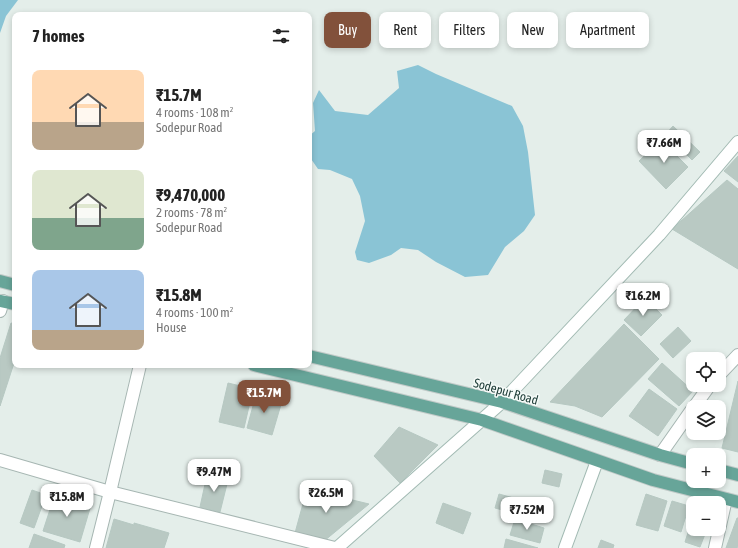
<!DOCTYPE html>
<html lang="en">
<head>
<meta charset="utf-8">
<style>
  :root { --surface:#fff; --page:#f6f6f6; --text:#222; --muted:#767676; --accent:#82513b }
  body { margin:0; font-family:"Asap Condensed",sans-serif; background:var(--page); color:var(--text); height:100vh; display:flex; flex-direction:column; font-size:15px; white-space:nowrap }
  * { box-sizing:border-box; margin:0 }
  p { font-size:13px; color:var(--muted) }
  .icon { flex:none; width:22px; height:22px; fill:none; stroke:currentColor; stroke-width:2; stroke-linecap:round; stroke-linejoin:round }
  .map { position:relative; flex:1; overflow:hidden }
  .details { position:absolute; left:12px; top:12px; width:300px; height:356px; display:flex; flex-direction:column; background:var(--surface); border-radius:8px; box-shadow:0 2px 6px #0003 }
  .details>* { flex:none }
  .hud { position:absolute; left:324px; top:12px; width:354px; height:36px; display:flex; gap:8px }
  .fabs { position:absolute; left:686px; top:352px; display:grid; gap:8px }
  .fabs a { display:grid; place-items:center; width:40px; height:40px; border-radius:8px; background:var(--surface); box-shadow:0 2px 6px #0003; font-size:20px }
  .price { position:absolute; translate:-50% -34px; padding:0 9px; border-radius:8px; background:#fff; color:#222; font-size:13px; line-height:26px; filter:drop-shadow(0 1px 2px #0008) }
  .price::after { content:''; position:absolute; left:50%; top:24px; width:12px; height:9px; margin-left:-6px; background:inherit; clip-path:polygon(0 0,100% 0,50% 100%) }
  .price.selected { background:var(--accent); color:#fff }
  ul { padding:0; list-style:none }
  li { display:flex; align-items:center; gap:12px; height:100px; padding:0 20px }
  li span { display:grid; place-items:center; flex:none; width:112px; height:80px; border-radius:8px; color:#555 }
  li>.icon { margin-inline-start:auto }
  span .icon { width:48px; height:48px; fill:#fffc; stroke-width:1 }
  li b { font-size:17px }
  h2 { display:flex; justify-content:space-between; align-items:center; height:48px; padding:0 20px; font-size:17px }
  .tag { padding:0 14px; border-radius:8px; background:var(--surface); box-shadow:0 2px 6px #0003; font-size:14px; line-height:36px }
  .tag.selected { background:var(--accent); color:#fff }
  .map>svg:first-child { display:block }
  .water { fill:#8ac4d5 }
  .building { fill:#b9c9c3; stroke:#b6c8c2 }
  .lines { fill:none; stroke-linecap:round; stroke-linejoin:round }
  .street-casing { stroke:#a6b6b2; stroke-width:14 }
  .secondary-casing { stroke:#a2bab3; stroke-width:14 }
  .primary-casing { stroke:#c1cac8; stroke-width:14 }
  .street { stroke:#fff; stroke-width:12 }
  .secondary { stroke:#fff; stroke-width:12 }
  .primary { stroke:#67a599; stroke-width:12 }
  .labels { text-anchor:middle; stroke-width:3; stroke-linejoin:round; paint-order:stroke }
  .street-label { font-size:13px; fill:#22403b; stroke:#f5faf8 }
</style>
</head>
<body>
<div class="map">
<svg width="738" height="548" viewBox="0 0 738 548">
  <rect width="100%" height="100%" fill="#e4eeea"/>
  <g class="water">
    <path d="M 0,0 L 18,0 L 6,16 L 0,33 Z"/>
    <path d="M 418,65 L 436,74 L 512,106 L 523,126 L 528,152 L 535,215 L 524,231 L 505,247 L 488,275 L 465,277 L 436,262 L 418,250 L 401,248 L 391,255 L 369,263 L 357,260 L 355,252 L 365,221 L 360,196 L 352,179 L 330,170 L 318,169 L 309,156 L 309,136 L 315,131 L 313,103 L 319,90 L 335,111 L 368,115 L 399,88 L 397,71 Z"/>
  </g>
  <g class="building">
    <path d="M 673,126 L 700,152 L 692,160 L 666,134 Z"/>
    <path d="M 661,140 L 688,167 L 666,189 L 639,161 Z"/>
    <path d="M 738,156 L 738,182 L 724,171 Z"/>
    <path d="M 727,180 L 738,189 L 738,269 L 672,229 Z"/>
    <path d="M 645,298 L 662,315 L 641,336 L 624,320 Z"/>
    <path d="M 11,323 L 15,324 L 15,360 L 0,406 L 0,358 Z"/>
    <path d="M 624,324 L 659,359 L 602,417 L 575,406 L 550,402 Z"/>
    <path d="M 678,327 L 691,341 L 673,358 L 660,344 Z"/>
    <path d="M 662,363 L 693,391 L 679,406 L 648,379 Z"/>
    <path d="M 738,381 L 738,452 L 722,448 Z"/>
    <path d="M 228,383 L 253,389 L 244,428 L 219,422 Z"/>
    <path d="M 649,389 L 677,409 L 658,436 L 629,416 Z"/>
    <path d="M 257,391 L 270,394 L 269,398 L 282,401 L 272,435 L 247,428 Z"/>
    <path d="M 399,427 L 438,445 L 400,483 L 374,456 Z"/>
    <path d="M 545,470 L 562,474 L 559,487 L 542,483 Z"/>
    <path d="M 207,475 L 228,480 L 220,512 L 200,507 Z"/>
    <path d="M 307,489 L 369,504 L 324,541 L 295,533 Z"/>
    <path d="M 32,490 L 46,495 L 34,528 L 20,523 Z"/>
    <path d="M 55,494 L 91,505 L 80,542 L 43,531 Z"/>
    <path d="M 499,494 L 550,508 L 546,522 L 495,508 Z"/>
    <path d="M 646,494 L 667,501 L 658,531 L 636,525 Z"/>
    <path d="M 672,501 L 689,506 L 681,532 L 664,526 Z"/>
    <path d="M 443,503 L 471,513 L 463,534 L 436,523 Z"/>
    <path d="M 693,517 L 693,529 L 707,529 L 700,547 L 685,542 Z"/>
    <path d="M 737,518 L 738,518 L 738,546 L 737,548 L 726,548 Z"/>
    <path d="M 114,519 L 134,525 L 134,523 L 169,533 L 164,548 L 106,548 Z"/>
    <path d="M 515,519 L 544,528 L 540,543 L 510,535 Z"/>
    <path d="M 34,534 L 65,545 L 64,548 L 29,548 Z"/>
    <path d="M 506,539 L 538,548 L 504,548 Z"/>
    <path d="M 601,540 L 614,545 L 613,548 L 598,548 Z"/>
  </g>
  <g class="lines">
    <defs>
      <g id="street">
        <path d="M 0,311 L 3,301"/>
        <path d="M 719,375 L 738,355"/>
        <path d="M 694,407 L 710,385"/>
        <path d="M 660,455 L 693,408"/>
        <path d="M 0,460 L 110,492 L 335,548"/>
        <path d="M 96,548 L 110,492 L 140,365"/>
        <path d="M 715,548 L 726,499"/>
      </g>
      <g id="secondary">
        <path d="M 337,548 L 502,402 L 659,235 L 738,142"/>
        <path d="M 565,548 L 597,461"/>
      </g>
      <g id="primary">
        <path d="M 0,281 L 15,285"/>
        <path d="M 0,301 L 15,304"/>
        <path d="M 309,356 L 502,402 L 660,455 L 693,464"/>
        <path d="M 254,365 L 482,420 L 653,480 L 738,502"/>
        <path d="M 719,470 L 738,475"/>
      </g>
    </defs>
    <use href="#street" class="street-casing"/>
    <use href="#secondary" class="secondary-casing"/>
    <use href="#primary" class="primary-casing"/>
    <use href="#street" class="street"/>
    <use href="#secondary" class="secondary"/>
    <use href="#primary" class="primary"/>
  </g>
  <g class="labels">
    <g class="street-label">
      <text transform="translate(506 391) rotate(16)" y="5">Sodepur Road</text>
    </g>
  </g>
</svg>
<div class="fabs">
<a><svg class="icon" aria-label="locate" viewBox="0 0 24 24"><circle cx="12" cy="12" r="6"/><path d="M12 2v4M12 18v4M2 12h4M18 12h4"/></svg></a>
<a><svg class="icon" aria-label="layers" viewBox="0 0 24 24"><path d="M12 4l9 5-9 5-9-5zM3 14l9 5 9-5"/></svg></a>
<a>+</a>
<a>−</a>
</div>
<b class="price" style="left:664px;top:164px">₹7.66M</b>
<b class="price" style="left:643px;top:317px">₹16.2M</b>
<b class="price selected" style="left:264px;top:414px">₹15.7M</b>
<b class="price" style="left:214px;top:493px">₹9.47M</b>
<b class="price" style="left:326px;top:514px">₹26.5M</b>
<b class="price" style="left:67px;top:518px">₹15.8M</b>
<b class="price" style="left:527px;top:531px">₹7.52M</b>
<div class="hud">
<a class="tag selected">Buy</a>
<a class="tag">Rent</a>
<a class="tag">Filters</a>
<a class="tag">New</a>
<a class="tag">Apartment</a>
</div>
<section class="details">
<h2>7 homes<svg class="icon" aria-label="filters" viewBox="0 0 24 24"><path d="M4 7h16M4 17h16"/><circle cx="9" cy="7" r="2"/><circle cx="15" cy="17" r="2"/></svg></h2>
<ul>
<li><span style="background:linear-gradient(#ffd9b3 65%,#b9a48a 0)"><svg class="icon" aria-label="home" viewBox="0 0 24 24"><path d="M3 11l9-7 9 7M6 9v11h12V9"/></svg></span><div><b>₹15.7M</b><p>4 rooms · 108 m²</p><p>Sodepur Road</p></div></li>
<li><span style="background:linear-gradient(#dfe7d0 60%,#7fa58c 0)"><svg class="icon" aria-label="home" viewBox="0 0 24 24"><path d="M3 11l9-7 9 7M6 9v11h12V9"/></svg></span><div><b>₹9,470,000</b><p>2 rooms · 78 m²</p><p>Sodepur Road</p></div></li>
<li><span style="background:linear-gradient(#a9c7e8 75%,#b9a48a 0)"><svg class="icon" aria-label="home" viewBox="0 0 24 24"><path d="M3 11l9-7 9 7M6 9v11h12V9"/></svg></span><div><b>₹15.8M</b><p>4 rooms · 100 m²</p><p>House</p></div></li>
</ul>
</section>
</div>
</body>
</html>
